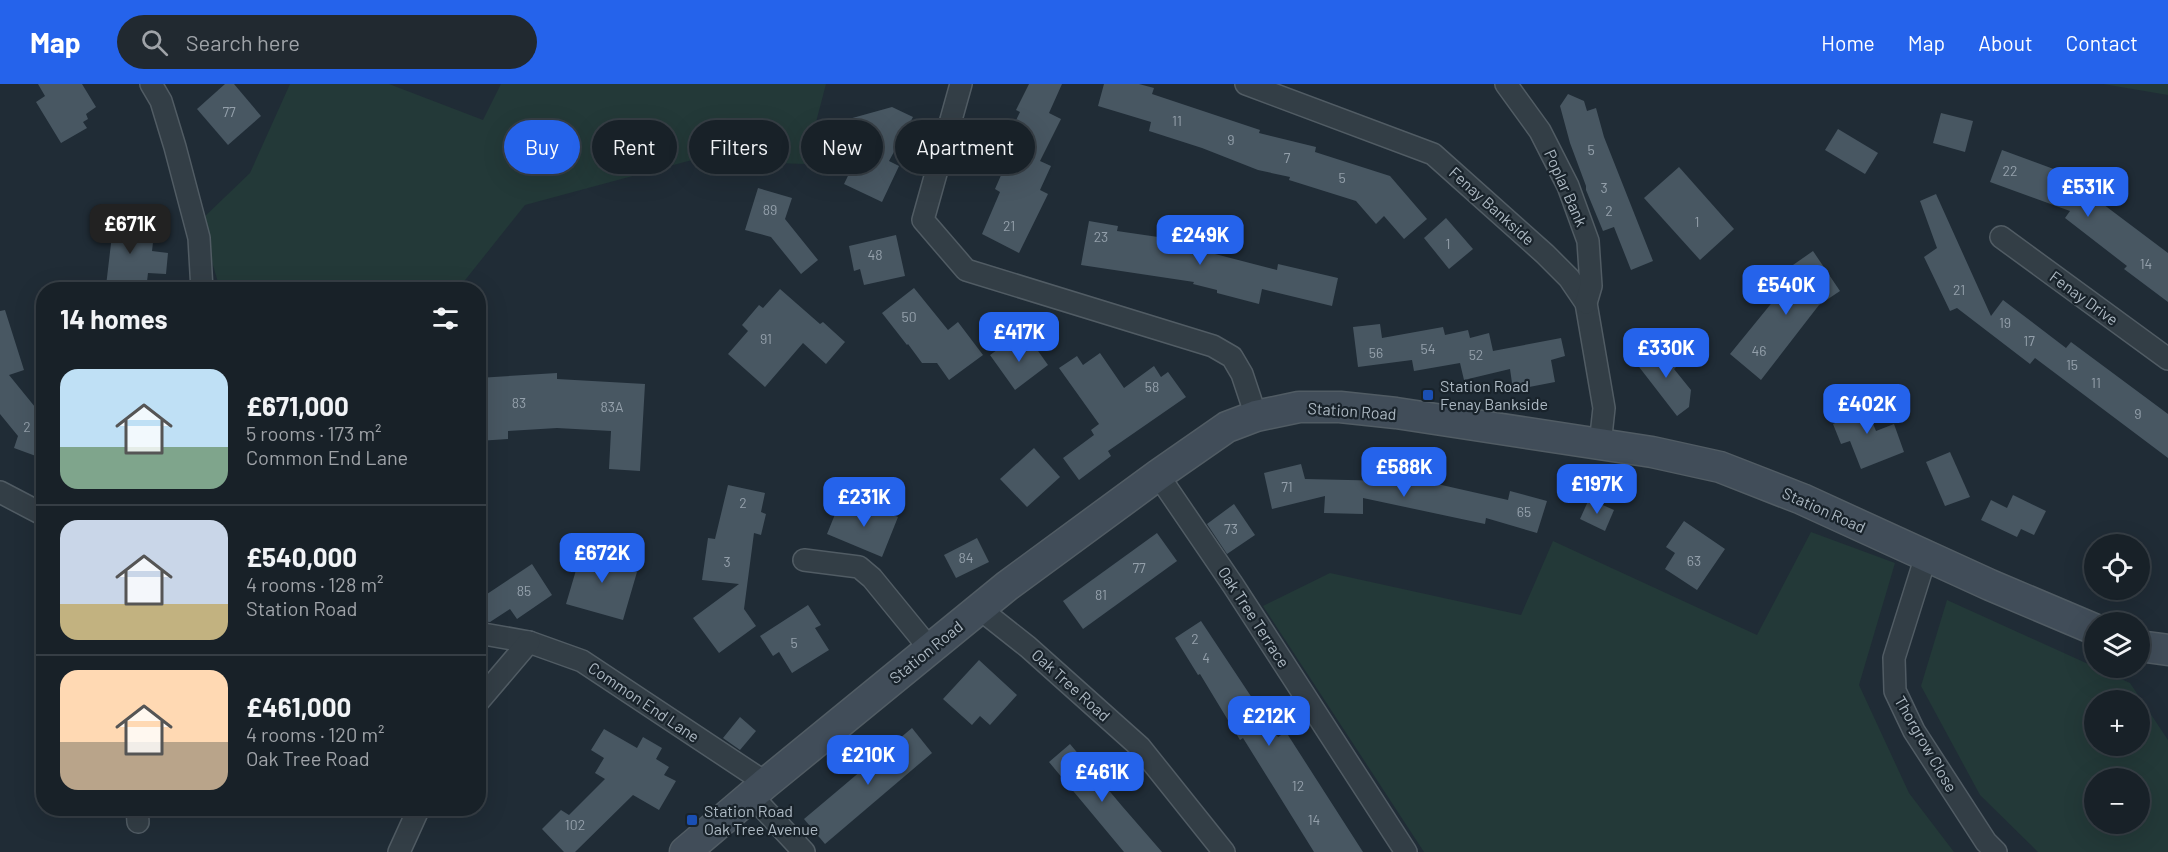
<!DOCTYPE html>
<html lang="en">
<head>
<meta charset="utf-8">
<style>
  :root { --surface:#182128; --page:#212930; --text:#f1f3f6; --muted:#9fa3a8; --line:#363e45; --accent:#2563eb }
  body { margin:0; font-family:Barlow,sans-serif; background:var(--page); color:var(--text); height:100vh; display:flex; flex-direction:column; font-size:22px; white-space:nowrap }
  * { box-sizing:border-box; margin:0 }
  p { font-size:20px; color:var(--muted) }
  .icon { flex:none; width:33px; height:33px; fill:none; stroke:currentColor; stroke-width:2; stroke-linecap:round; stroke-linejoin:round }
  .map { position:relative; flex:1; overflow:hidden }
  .sheet { position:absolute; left:36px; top:198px; width:450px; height:534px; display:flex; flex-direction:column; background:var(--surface); border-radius:24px; box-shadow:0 6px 24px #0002,0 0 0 2px var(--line) }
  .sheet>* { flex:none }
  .top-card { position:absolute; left:504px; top:36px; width:570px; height:54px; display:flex; gap:12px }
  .fabs { position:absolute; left:2084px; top:450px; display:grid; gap:12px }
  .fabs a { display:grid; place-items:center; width:66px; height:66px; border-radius:50%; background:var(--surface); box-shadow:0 6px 24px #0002,0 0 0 2px var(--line); font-size:30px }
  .price { position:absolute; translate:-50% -51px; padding:0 14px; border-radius:12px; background:var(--accent); color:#fff; font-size:20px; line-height:39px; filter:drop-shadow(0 2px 3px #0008) }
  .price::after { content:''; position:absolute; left:50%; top:36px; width:18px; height:14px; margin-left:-9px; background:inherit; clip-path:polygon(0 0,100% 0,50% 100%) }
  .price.selected { background:#222; color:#fff }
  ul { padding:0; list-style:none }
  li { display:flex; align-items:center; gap:18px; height:150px; padding:0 24px }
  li+li { border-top:2px solid var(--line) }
  li span { display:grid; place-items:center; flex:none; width:168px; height:120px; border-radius:18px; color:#555 }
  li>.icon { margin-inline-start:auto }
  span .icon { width:72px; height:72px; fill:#fffc; stroke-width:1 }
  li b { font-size:26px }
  h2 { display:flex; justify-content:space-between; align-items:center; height:72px; padding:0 24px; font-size:26px }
  .pill { padding:0 21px; border-radius:27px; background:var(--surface); box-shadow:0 6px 24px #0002,0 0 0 2px var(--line); font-size:21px; line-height:54px }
  .pill.selected { background:var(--accent); color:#fff }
  header { display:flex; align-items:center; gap:36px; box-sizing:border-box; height:84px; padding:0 30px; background:var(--accent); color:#fff }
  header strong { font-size:28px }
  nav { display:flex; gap:33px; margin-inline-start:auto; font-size:21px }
  .search { width:420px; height:54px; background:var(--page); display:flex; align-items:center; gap:15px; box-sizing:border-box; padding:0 21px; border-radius:33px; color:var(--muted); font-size:22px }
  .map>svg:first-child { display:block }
  .green { fill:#233938; fill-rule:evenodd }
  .building { fill:#485762 }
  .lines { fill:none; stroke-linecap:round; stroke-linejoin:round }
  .street-casing { stroke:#515c64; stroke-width:24 }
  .secondary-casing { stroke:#515c64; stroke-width:33 }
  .street { stroke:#333e46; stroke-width:21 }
  .secondary { stroke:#414d59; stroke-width:30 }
  .transit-dot { fill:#1a4fb4; stroke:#19232b; stroke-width:2 }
  .labels { text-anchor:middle; stroke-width:4.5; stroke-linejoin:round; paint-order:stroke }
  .number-label { font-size:14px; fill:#94a0ab }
  .street-label { font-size:16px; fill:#adb9c3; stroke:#19232b }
  .poi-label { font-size:16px; fill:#adb9c3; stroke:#19232b; text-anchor:start }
</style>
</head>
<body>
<header>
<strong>Map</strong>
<div class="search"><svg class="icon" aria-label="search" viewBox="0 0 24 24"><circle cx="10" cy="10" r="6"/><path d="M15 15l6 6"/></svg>Search here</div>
<nav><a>Home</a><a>Map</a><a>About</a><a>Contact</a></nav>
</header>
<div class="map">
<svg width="2168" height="768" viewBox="0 0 2168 768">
  <rect width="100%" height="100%" fill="#202c36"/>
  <g class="green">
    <path d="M 290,0 L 389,0 L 483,36 L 501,0 L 826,0 L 805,80 L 692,76 L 525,121 L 458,205 L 220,205 L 200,137 L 250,89 Z"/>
    <path d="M 2103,0 L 2168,0 L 2168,11 Z"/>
    <path d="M 1811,448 L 1895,479 L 1859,601 L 1909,709 L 1954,768 L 1424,768 L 1263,522 L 1330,489 L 1521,531 L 1553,457 L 1757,551 Z"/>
    <path d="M 1947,516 L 2130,599 L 2168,656 L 2168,768 L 2038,768 L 1980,711 L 1921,602 ZM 2094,616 L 2139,616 L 2139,662 L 2094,662 ZM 2094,694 L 2139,694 L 2139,740 L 2094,740 Z"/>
  </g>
  <g class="building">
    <path d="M 38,0 L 82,0 L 96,23 L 86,30 L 88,35 L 83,38 L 87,44 L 61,59 L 36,18 L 45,12 Z"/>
    <path d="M 225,0 L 234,0 L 261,32 L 228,61 L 197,25 Z"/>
    <path d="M 1029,0 L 1062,0 L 1049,29 L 1061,35 L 1040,77 L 1051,82 L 1040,106 L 1048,110 L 1019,169 L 982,150 L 1000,108 L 995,105 L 1005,82 L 1002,81 L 1014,54 L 1009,51 L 1020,28 L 1016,26 Z"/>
    <path d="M 1104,0 L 1139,0 L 1154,4 L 1152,10 L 1260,46 L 1259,49 L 1316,63 L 1315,68 L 1390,92 L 1427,135 L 1404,155 L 1384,132 L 1376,140 L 1356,117 L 1289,96 L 1290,93 L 1258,86 L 1202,64 L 1149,47 L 1151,38 L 1098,22 Z"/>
    <path d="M 1568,10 L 1584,17 L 1587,27 L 1596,24 L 1604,53 L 1653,177 L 1631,186 L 1614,143 L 1603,147 L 1586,106 L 1586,102 L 1570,59 L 1560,22 Z"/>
    <path d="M 892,23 L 913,33 L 889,77 L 899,82 L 882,118 L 844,100 L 866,55 L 838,38 Z"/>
    <path d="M 1941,29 L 1973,37 L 1965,68 L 1933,59 Z"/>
    <path d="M 1838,45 L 1878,69 L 1865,90 L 1825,66 Z"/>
    <path d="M 2002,66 L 2059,87 L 2168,169 L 2168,218 L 2124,185 L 2127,182 L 2065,134 L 2070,127 L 1990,98 Z"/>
    <path d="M 1679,83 L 1734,145 L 1700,176 L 1644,114 Z"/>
    <path d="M 758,104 L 792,114 L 785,135 L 818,176 L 801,190 L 771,153 L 745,146 Z"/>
    <path d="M 1936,110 L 1991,232 L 2003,216 L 2066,264 L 2071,258 L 2168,330 L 2168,374 L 2035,274 L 2030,280 L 1957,224 L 1950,227 L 1924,173 L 1937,164 L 1920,117 Z"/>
    <path d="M 100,127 L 123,130 L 121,146 L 154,150 L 152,167 L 168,169 L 166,190 L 148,189 L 146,206 L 106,202 L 112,151 L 98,149 Z"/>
    <path d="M 1446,134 L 1473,165 L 1449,185 L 1424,154 Z"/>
    <path d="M 1089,137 L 1118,142 L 1117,147 L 1165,154 L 1165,152 L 1189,156 L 1188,163 L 1277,186 L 1278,180 L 1338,194 L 1332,222 L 1262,205 L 1259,220 L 1217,209 L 1217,206 L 1193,200 L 1194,198 L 1081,181 Z"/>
    <path d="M 896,151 L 905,192 L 864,201 L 860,185 L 854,187 L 849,162 Z"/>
    <path d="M 1813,167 L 1840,207 L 1819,221 L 1761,296 L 1730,270 L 1797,188 L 1793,181 Z"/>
    <path d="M 914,204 L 948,246 L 958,238 L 983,271 L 949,296 L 937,279 L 922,279 L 908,260 L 907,261 L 882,229 Z"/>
    <path d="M 780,205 L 820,240 L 823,238 L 845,258 L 826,280 L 803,259 L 765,303 L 728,270 L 748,247 L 742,241 L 759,221 L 763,224 Z"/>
    <path d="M 5,226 L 24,286 L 9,291 L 44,334 L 44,375 L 14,364 L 18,352 L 0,330 L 0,227 Z"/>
    <path d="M 1380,240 L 1382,254 L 1443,243 L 1445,251 L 1468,246 L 1470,254 L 1489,249 L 1493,267 L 1561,254 L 1565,272 L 1551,276 L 1555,298 L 1513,306 L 1510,285 L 1464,296 L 1460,279 L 1414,287 L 1412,276 L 1358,283 L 1353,243 Z"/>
    <path d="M 1031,257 L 1048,281 L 1015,306 L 990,271 L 1007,259 L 1014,269 Z"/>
    <path d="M 1657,262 L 1661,267 L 1665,264 L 1679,280 L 1674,285 L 1691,306 L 1689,323 L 1677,332 L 1636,279 Z"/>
    <path d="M 1100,269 L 1124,304 L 1154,282 L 1161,293 L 1168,288 L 1186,313 L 1108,367 L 1111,372 L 1079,396 L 1063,374 L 1094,351 L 1091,346 L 1099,340 L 1059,284 L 1077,272 L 1083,281 Z"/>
    <path d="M 557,289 L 557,295 L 645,300 L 640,387 L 609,385 L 611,347 L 557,344 L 508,347 L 508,355 L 478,357 L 478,294 Z"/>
    <path d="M 1863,315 L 1876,347 L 1894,340 L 1904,368 L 1861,385 L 1850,357 L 1841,360 L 1833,340 L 1842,336 L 1838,324 Z"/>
    <path d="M 1034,364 L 1060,393 L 1027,423 L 1000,395 Z"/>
    <path d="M 1950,368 L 1970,413 L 1945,422 L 1926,378 Z"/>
    <path d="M 1301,380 L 1305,395 L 1391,397 L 1393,390 L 1508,416 L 1510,407 L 1547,417 L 1537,449 L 1486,434 L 1485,440 L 1363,414 L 1363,430 L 1324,429 L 1325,412 L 1272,425 L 1264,389 Z"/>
    <path d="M 728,401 L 765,409 L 761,428 L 766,430 L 761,451 L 754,449 L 744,525 L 756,542 L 719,569 L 693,534 L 739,500 L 702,496 L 708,454 L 715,455 Z"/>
    <path d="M 2013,411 L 2046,427 L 2034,451 L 2021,445 L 2017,453 L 1981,436 L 1991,416 L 2007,424 Z"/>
    <path d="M 1589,415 L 1614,426 L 1605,447 L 1580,435 Z"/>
    <path d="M 863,419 L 898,433 L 882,473 L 827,450 L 838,423 L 858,432 Z"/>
    <path d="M 1234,420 L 1255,451 L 1227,470 L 1207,440 Z"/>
    <path d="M 1684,437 L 1725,465 L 1697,506 L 1665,485 L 1675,469 L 1666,463 Z"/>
    <path d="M 1157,449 L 1177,477 L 1083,545 L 1063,517 Z"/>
    <path d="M 977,454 L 989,478 L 956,494 L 944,471 Z"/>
    <path d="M 590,461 L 619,469 L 615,482 L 637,488 L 623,536 L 566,520 L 579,476 L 585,477 Z"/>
    <path d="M 532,480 L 552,511 L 517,535 L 510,525 L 490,538 L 478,537 L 478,516 Z"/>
    <path d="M 808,521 L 821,541 L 815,544 L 829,566 L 792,589 L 779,568 L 773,572 L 760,552 Z"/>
    <path d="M 1201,537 L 1278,653 L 1286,648 L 1363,768 L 1314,768 L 1243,654 L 1240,656 L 1200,590 L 1198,591 L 1175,554 Z"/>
    <path d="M 979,576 L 1017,611 L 990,641 L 980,632 L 972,641 L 943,615 Z"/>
    <path d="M 740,633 L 756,647 L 740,666 L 723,654 Z"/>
    <path d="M 912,644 L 932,669 L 825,760 L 804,735 Z"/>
    <path d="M 604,645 L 637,664 L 643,653 L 662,664 L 656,675 L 669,683 L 664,691 L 676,697 L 659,726 L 633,711 L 575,768 L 564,768 L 542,745 L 561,726 L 569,731 L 605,695 L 595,689 L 604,674 L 591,666 Z"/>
    <path d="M 1070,660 L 1122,722 L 1162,768 L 1124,768 L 1049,678 Z"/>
  </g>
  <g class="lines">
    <defs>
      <g id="street">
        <path d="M 151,0 L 161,17 L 175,63 L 199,154 L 202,206"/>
        <path d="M 961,0 L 923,136 L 966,186 L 1213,262 L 1232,273 L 1242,290 L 1256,332"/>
        <path d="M 1246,0 L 1433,70 L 1545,170 L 1569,194 L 1586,219 L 1604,324 L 1600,361"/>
        <path d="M 1506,0 L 1540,47 L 1568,102 L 1588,157 L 1591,202 L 1586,219"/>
        <path d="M 2001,153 L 2168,275"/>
        <path d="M 1158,391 L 1233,501 L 1406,768"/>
        <path d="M 0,408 L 44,431"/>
        <path d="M 1926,472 L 1894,574 L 1895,607 L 1914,647 L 1986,758 L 1996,768"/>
        <path d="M 804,476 L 859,483 L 872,494 L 930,565"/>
        <path d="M 980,525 L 1028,563 L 1140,663 L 1224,768"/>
        <path d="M 478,549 L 529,558 L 582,577 L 766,699"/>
        <path d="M 478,618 L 529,558"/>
        <path d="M 751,711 L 804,768"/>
        <path d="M 137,724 L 138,738"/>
        <path d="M 399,768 L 419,724"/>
      </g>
      <g id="secondary">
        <path d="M 2139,562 L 2168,566"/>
        <path d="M 685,768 L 766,699 L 1007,502 L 1158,391 L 1227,343 L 1256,332 L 1299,323 L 1340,323 L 1396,329 L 1652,368 L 1720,383 L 1802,415 L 1990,501 L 2094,545"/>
      </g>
    </defs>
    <use href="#street" class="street-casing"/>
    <use href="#secondary" class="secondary-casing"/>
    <use href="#street" class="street"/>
    <use href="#secondary" class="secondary"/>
  </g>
  <g class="transit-dot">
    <rect x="1422" y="305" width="12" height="12" rx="3"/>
    <rect x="686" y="730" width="12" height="12" rx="3"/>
  </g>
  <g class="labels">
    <g class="number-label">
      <text x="229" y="33">77</text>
      <text x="1177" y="42">11</text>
      <text x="1231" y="61">9</text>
      <text x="1591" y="71">5</text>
      <text x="1287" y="79">7</text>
      <text x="2010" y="92">22</text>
      <text x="1342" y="99">5</text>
      <text x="1604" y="109">3</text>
      <text x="770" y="131">89</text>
      <text x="1609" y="132">2</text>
      <text x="1697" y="143">1</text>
      <text x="1009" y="147">21</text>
      <text x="1101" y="158">23</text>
      <text x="1448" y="165">1</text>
      <text x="875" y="176">48</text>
      <text x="2146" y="185">14</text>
      <text x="1959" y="211">21</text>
      <text x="909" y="238">50</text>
      <text x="2005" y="244">19</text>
      <text x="766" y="260">91</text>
      <text x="2029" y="262">17</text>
      <text x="1428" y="270">54</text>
      <text x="1759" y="272">46</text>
      <text x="1376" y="274">56</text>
      <text x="1476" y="276">52</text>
      <text x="2072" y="286">15</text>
      <text x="2096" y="304">11</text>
      <text x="1152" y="308">58</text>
      <text x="519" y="324">83</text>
      <text x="612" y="328">83A</text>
      <text x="2138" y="335">9</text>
      <text x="27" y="348">2</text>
      <text x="1287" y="408">71</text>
      <text x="743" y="424">2</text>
      <text x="1524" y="433">65</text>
      <text x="1231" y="450">73</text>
      <text x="966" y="479">84</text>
      <text x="1694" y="482">63</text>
      <text x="727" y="483">3</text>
      <text x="1139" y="489">77</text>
      <text x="524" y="512">85</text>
      <text x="1101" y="516">81</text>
      <text x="1195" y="560">2</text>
      <text x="794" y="564">5</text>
      <text x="1206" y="579">4</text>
      <text x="1298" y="707">12</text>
      <text x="1314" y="741">14</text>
      <text x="575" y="746">102</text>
    </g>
    <g class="street-label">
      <text transform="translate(1566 104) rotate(66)" y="6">Poplar Bank</text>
      <text transform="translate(1492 122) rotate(42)" y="6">Fenay Bankside</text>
      <text transform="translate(2084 214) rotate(36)" y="6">Fenay Drive</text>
      <text transform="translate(1352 327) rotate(4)" y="6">Station Road</text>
      <text transform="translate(1824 426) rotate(24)" y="6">Station Road</text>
      <text transform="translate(1254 533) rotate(57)" y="6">Oak Tree Terrace</text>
      <text transform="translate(926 568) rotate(-39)" y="6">Station Road</text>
      <text transform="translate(1071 601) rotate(42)" y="6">Oak Tree Road</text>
      <text transform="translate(644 618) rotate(34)" y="6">Common End Lane</text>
      <text transform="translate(1926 660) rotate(60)" y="6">Thorgrow Close</text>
    </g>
    <g class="poi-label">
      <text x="1440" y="308">Station Road<tspan x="1440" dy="18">Fenay Bankside</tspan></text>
      <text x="704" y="733">Station Road<tspan x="704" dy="18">Oak Tree Avenue</tspan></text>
    </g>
  </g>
</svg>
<div class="fabs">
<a><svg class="icon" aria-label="locate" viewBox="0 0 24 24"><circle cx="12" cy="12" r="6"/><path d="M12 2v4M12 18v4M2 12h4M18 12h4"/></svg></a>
<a><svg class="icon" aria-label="layers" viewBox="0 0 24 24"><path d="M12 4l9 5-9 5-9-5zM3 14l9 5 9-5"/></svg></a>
<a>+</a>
<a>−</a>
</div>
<b class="price" style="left:2088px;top:134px">£531K</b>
<b class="price selected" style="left:130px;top:171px">£671K</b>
<b class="price" style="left:1200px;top:182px">£249K</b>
<b class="price" style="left:1786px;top:232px">£540K</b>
<b class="price" style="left:1019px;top:279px">£417K</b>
<b class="price" style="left:1666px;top:295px">£330K</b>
<b class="price" style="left:1867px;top:351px">£402K</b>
<b class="price" style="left:1404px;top:414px">£588K</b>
<b class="price" style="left:1597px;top:431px">£197K</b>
<b class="price" style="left:864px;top:444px">£231K</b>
<b class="price" style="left:602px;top:500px">£672K</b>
<b class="price" style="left:1269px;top:663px">£212K</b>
<b class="price" style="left:868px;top:702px">£210K</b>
<b class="price" style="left:1102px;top:719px">£461K</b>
<div class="top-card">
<a class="pill selected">Buy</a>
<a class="pill">Rent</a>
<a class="pill">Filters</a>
<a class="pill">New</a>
<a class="pill">Apartment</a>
</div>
<section class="sheet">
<h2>14 homes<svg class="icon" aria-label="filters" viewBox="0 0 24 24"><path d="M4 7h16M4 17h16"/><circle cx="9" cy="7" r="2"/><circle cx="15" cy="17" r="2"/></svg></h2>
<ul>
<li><span style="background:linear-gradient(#bfe0f5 65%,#7fa58c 0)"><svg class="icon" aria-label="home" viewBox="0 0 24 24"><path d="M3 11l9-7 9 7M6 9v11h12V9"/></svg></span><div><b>£671,000</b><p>5 rooms · 173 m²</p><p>Common End Lane</p></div></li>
<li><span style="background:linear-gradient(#c9d6e8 70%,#c2b280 0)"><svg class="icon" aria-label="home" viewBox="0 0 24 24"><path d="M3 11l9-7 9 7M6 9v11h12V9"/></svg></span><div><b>£540,000</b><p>4 rooms · 128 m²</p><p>Station Road</p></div></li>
<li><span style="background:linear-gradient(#ffd9b3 60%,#b9a48a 0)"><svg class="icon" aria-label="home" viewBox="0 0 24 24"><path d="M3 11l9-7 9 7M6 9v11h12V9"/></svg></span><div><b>£461,000</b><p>4 rooms · 120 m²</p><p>Oak Tree Road</p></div></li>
</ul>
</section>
</div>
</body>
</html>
